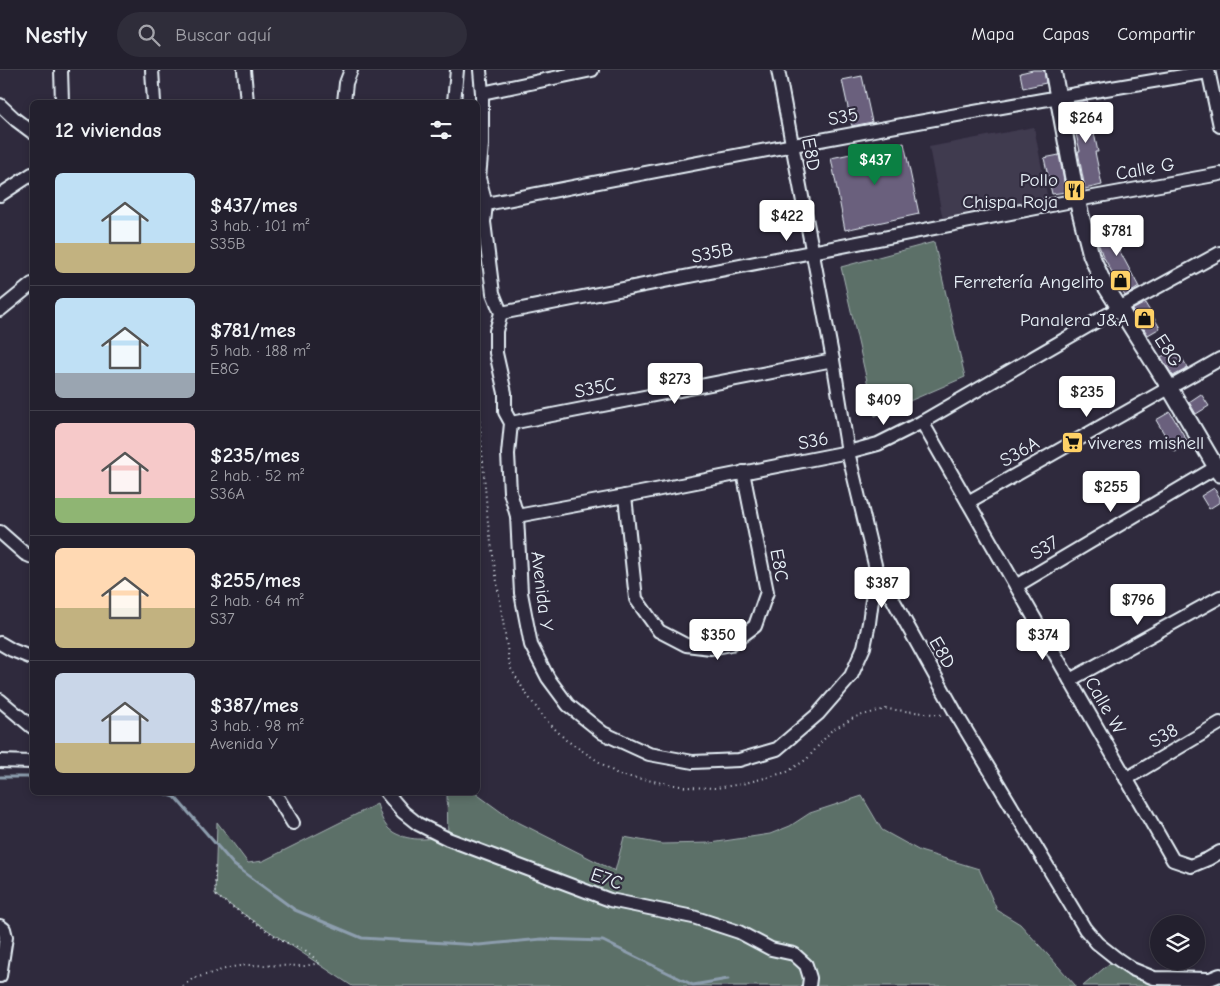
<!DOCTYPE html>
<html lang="es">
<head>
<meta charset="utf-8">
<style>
  :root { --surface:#23202e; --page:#2f2d3a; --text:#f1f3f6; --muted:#a3a3aa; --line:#403e4a; --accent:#0b8043 }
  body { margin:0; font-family:"Comic Neue",sans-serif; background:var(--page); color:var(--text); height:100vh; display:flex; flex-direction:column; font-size:19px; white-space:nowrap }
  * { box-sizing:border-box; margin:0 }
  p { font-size:16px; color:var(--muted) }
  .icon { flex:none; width:28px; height:28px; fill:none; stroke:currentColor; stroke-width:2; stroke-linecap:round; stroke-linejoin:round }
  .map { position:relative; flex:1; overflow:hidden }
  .details { position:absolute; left:30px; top:30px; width:450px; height:695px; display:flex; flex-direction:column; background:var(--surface); border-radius:8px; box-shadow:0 2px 8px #0003,0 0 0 1px var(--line) }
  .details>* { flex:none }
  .controls { position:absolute; left:1150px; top:845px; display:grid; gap:10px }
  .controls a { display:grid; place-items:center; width:55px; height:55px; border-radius:50%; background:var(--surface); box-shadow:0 2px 8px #0003,0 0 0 1px var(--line); font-size:25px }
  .price { position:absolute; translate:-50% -42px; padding:0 11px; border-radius:5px; background:#fff; color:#222; font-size:16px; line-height:32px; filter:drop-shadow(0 1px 2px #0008) }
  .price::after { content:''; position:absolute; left:50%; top:30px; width:15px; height:11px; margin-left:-8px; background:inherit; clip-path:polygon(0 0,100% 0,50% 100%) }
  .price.on { background:var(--accent); color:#fff }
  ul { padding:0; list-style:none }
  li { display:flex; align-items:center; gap:15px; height:125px; padding:0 25px }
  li+li { border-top:1px solid var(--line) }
  li span { display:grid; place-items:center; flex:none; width:140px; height:100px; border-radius:8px; color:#555 }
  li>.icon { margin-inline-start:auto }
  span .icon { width:60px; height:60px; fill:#fffc; stroke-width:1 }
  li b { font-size:21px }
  h2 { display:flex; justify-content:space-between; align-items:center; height:60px; padding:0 25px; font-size:21px }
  header { display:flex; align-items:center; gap:30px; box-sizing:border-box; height:70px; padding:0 25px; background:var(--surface); border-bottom:1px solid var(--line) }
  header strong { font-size:24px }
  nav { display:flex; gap:28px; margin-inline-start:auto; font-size:18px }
  .search { width:350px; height:45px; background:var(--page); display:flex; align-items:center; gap:12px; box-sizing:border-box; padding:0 18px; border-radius:28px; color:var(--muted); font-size:19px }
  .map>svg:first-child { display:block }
  .built { fill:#413a50 }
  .green { fill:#5c6f68; stroke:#a2b0b0 }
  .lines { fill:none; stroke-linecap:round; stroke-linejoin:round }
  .stream { stroke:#8d9eae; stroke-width:3 }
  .building { fill:#6b607d; stroke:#e8f1f8 }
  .minor-casing { stroke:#e8f1f8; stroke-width:16 }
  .tertiary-casing { stroke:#e8f1f8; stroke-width:19 }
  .path { stroke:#e8f1f8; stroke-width:2; stroke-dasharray:1 4; stroke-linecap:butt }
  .minor { stroke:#2f2a3d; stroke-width:12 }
  .tertiary { stroke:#2f2a3d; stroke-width:15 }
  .labels { text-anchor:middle; stroke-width:4.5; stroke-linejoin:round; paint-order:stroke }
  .street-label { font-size:19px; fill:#e8f1f8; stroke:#2f2a3d }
  .poi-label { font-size:19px; fill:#e8f1f8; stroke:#2f2a3d; text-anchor:end }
</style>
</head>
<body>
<header>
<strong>Nestly</strong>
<div class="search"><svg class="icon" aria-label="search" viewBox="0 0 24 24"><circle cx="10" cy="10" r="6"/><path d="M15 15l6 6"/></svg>Buscar aquí</div>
<nav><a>Mapa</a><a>Capas</a><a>Compartir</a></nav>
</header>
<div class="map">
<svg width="1220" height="916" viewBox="0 0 1220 916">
  <rect width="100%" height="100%" fill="#2f2a3d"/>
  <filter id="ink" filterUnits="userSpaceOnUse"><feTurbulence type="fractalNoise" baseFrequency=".02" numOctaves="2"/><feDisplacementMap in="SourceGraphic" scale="10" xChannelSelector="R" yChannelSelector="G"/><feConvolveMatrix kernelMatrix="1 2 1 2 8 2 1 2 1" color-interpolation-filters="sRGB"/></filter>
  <g filter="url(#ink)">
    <path class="built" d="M 1034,57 L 1048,130 L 943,150 L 929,77 Z"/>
    <g class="green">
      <path d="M 934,172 L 965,307 L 875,346 L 841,197 Z"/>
      <path d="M 447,723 L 475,723 L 508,747 L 615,801 L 624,767 L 662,774 L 711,773 L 770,764 L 790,756 L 810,743 L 862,726 L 882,760 L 920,781 L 979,799 L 997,840 L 1020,854 L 1076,916 L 352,916 L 215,825 L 217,752 L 248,793 L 263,791 L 377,734 C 380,743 382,752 389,759 C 401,770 427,772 441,765 L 448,768 Z"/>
      <path d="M 1116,888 L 1154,908 L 1220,905 L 1220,916 L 1083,916 Z"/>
    </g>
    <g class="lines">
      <g class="stream">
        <path d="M 0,707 L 32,707"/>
        <path d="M 160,722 L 175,727 L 234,795 L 295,840 L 362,868 L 479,875 L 542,869 L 603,871 L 693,915 L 728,909"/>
      </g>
    </g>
    <g class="building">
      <path d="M 1033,0 L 1044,0 L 1046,13 L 1023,18 L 1020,3 Z"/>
      <path d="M 862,6 L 872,52 L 852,56 L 842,10 Z"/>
      <path d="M 1087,30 L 1098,82 L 1095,82 L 1102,115 L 1085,119 L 1078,81 L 1080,81 L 1069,34 Z"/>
      <path d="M 904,73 L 919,144 L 845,160 L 831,88 Z"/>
      <path d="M 1059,85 L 1066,122 L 1052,124 L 1044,88 Z"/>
      <path d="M 1121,154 L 1129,172 L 1117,176 L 1139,217 L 1125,226 L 1102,184 L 1095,164 Z"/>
      <path d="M 1145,233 L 1160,258 L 1148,265 L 1132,240 Z"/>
      <path d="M 1172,281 L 1177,288 L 1180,285 L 1188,298 L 1173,306 L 1161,287 Z"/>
      <path d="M 1201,324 L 1209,336 L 1196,344 L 1189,332 Z"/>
      <path d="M 1170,342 L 1189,374 L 1175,382 L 1156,350 Z"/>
      <path d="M 1214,418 L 1220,428 L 1220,432 L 1209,439 L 1201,426 Z"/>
    </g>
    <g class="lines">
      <defs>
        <g id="minor">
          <path d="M 61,0 L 62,32"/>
          <path d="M 152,0 L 154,32"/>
          <path d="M 244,0 L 247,32"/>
          <path d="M 480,0 L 482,23 L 482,75 L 479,108 L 486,134 L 484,152 L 493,223 L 501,243 L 496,261 L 496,283 L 505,323 L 505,342 L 511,353 L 508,384 L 510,422 L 517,446 L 521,523 L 531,575 L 548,608 L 568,635 L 603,663 L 649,684 L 693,692 L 739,690 L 777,679 L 818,644 L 851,606 L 864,577 L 869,553 L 876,499"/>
          <path d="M 778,0 L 833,290 L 848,382 L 876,499 L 958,647 L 1085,859 L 1097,873 L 1116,888 L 1132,899 L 1154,908 L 1210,909 L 1220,905"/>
          <path d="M 1208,0 L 1220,56"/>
          <path d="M 482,23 L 592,0"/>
          <path d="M 344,32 L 346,13 L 351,0"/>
          <path d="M 454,32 L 457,0"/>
          <path d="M 0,35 L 16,50 L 32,62"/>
          <path d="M 0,125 L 32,104"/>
          <path d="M 486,134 C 726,87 967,41 1208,2"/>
          <path d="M 0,240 L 32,214"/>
          <path d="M 501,243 L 1077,130 L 1220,104"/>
          <path d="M 922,352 L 1173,790 L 1191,796 L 1208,789 L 1220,782"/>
          <path d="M 511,353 L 833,290"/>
          <path d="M 625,426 L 636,529 L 659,561 L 686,575 L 711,578 L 731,574 L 755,556 L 767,522 L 743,402"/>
          <path d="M 968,432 L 1220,289"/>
          <path d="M 517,446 L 625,426 L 848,382 L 878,374 L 922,352 L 1119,238 L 1220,183"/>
          <path d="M 0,462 L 25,484 L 32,487"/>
          <path d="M 1016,516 L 1220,395"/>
          <path d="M 0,573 L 12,580 L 32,588"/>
          <path d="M 1070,610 L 1220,527"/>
          <path d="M 0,630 L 32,657"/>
          <path d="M 0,691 L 32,692"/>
          <path d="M 1126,709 L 1220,653"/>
          <path d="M 274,722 L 293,753"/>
          <path d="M 386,722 L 403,742 L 418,754 L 448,769 L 610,830 L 693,847 L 739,862 L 771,879 L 794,884 L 806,895 L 810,908 L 809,916"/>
          <path d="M 0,856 L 4,859 L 6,867 L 0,906"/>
        </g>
        <path id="tertiary" d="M 1053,0 L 1077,130 L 1091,185 L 1103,212 L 1169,317 L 1220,404"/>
      </defs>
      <use href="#minor" class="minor-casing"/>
      <use href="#tertiary" class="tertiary-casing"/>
      <g class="path">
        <path d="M 478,331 L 488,453 L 510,597 L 525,622 L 544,648 L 566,670 L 619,705 L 686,717 L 716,718 L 742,714 L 787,702 L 807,689 L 831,661 L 855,647 L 886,639 L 943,645"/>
        <path d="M 183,916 L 192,909 L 232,897 L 247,895 L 304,896 L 320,893 L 305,880 L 282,871 L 215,825 L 215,795"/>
      </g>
      <use href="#minor" class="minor"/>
      <use href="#tertiary" class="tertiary"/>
    </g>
  </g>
  <defs>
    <symbol id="restaurant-square" viewBox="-11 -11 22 22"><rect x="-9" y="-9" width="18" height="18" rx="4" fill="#ffd166" stroke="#2f2a3d"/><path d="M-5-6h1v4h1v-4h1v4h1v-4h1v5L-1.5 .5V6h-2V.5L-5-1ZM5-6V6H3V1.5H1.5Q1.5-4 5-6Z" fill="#111"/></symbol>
    <symbol id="shop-square" viewBox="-11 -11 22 22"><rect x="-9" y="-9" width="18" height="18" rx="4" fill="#ffd166" stroke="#2f2a3d"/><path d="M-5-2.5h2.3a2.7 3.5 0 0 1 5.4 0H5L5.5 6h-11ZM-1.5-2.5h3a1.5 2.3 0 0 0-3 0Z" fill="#111"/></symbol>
    <symbol id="supermarket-square" viewBox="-11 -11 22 22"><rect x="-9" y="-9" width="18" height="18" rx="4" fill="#ffd166" stroke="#2f2a3d"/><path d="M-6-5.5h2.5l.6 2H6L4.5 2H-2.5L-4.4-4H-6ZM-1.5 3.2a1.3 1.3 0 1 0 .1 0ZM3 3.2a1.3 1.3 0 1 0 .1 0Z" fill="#111"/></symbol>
  </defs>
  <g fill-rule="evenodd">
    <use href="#restaurant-square" x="1062" y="108" width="25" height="25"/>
    <use href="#shop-square" x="1108" y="198" width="25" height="25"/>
    <use href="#shop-square" x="1132" y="236" width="25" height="25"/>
    <use href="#supermarket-square" x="1060" y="360" width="25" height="25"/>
  </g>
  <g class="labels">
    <g class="street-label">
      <text transform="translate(843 46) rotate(-10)" y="7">S35</text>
      <text transform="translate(812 84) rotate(79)" y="7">E8D</text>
      <text transform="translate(1145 98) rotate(-10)" y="7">Calle G</text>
      <text transform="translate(712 182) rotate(-11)" y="7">S35B</text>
      <text transform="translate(1169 280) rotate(57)" y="7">E8G</text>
      <text transform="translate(595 317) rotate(-11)" y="7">S35C</text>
      <text transform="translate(813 370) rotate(-11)" y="7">S36</text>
      <text transform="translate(1019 381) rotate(-30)" y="7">S36A</text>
      <text transform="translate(1044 477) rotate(-31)" y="7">S37</text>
      <text transform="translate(780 495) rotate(80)" y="7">E8C</text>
      <text transform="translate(543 521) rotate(83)" y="7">Avenida Y</text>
      <text transform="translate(943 582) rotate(60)" y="7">E8D</text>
      <text transform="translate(1106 635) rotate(60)" y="7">Calle W</text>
      <text transform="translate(1163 665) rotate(-30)" y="7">S38</text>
      <text transform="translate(607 808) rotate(19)" y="7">E7C</text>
    </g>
    <g class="poi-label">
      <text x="1058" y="116">Pollo<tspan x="1058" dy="22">Chispa Roja</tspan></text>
      <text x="1104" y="218">Ferretería Angelito</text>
      <text x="1129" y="256">Panalera J&amp;A</text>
      <text x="1088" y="379" text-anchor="start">viveres mishell</text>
    </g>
  </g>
</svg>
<div class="controls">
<a><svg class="icon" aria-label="layers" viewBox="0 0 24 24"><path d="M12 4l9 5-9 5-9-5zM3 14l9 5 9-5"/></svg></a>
</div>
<b class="price" style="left:1086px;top:74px">$264</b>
<b class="price on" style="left:875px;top:116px">$437</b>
<b class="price" style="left:787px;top:172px">$422</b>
<b class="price" style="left:1117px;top:187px">$781</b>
<b class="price" style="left:675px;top:335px">$273</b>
<b class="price" style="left:1087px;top:348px">$235</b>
<b class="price" style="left:884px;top:356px">$409</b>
<b class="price" style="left:1111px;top:443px">$255</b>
<b class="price" style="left:882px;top:539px">$387</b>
<b class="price" style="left:1138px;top:556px">$796</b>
<b class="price" style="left:718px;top:591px">$350</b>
<b class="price" style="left:1043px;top:591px">$374</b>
<section class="details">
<h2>12 viviendas<svg class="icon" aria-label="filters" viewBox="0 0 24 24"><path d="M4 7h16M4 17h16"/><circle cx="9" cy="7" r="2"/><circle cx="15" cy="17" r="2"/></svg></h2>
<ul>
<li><span style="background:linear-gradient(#bfe0f5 70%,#c2b280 0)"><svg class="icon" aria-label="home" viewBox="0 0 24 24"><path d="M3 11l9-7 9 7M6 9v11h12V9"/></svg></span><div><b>$437/mes</b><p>3 hab. · 101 m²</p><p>S35B</p></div></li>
<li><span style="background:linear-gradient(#bfe0f5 75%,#9aa5b1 0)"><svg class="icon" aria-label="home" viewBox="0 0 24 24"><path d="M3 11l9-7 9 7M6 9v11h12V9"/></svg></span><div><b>$781/mes</b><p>5 hab. · 188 m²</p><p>E8G</p></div></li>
<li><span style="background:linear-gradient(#f6c9c9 75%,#8fb573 0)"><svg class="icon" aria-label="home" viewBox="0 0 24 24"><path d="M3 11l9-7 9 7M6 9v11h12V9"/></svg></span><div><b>$235/mes</b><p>2 hab. · 52 m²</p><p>S36A</p></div></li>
<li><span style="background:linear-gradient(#ffd9b3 60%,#c2b280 0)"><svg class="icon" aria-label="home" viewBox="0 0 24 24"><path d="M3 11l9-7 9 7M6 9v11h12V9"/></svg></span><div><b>$255/mes</b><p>2 hab. · 64 m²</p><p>S37</p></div></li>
<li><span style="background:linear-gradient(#c9d6e8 70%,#c2b280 0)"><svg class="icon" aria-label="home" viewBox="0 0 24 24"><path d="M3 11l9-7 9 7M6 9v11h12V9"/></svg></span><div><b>$387/mes</b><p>3 hab. · 98 m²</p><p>Avenida Y</p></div></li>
</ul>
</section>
</div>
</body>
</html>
